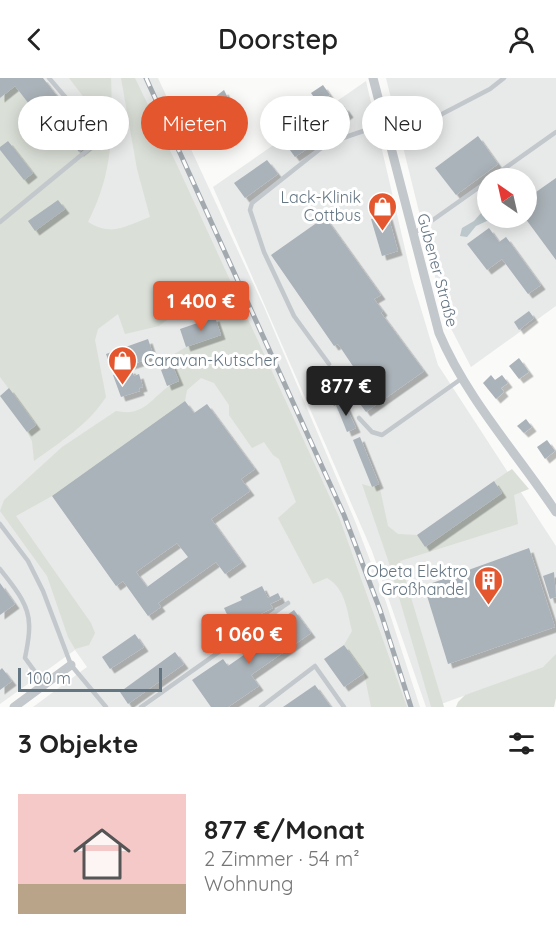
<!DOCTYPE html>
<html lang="de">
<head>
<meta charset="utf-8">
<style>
  :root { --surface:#fff; --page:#f6f6f6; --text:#222; --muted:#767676; --line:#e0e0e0; --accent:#e4572e }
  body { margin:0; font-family:Quicksand,sans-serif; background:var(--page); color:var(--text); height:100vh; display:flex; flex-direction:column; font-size:22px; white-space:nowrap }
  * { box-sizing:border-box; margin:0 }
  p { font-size:20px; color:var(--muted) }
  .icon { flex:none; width:33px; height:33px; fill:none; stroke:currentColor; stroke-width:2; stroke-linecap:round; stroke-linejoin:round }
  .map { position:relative; height:629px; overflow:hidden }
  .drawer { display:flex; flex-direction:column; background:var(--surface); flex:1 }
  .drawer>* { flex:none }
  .guide { position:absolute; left:18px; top:18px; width:520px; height:54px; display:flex; gap:12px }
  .needle { width:39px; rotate:326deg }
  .controls { position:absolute; left:477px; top:90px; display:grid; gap:12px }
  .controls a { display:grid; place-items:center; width:60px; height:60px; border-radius:50%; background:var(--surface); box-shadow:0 3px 15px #0003; font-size:30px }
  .scale { position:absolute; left:18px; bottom:15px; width:144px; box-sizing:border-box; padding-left:6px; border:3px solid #657683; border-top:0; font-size:16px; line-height:21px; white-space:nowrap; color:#657683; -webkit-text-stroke:4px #fff; paint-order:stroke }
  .price { position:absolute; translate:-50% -51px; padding:0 14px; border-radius:6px; background:var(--accent); color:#fff; font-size:20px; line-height:39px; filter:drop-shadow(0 2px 3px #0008) }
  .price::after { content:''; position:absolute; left:50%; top:36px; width:18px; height:14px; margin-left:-9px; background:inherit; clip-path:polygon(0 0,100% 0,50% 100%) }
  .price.on { background:#222; color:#fff }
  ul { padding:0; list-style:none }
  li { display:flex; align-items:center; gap:18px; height:150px; padding:0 18px }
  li+li { border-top:2px solid var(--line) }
  li span { display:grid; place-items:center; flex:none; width:168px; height:120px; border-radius:0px; color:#555 }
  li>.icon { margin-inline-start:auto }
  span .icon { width:72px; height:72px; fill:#fffc; stroke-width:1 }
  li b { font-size:26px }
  h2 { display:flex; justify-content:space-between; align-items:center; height:72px; padding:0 18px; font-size:26px }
  .tag { padding:0 21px; border-radius:27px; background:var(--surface); box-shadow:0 3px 15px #0003; font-size:21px; line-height:54px }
  .tag.on { background:var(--accent); color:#fff }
  header { display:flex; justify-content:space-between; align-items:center; height:78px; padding:0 18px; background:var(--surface); font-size:27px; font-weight:600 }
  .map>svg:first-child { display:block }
  .built { fill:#e8e9e9; fill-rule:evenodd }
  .green { fill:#dadfd7 }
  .water { fill:#bbc7cb }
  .building { fill:#aab3b9; fill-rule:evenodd; filter:url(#shadow) }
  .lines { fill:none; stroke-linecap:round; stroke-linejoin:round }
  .service { stroke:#c3c8cc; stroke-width:4.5 }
  .minor { stroke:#c3c8cc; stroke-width:9 }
  .rail-casing { stroke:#a2aab0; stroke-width:5 }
  .rail { stroke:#fff; stroke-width:3; stroke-dasharray:9; stroke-linecap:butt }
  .labels { text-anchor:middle; stroke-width:6; stroke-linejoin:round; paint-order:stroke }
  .poi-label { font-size:16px; fill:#657683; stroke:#fff; text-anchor:end }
  .street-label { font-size:16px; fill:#657683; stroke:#fff }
</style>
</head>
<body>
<header><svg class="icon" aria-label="back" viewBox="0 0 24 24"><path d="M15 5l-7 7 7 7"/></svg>Doorstep<svg class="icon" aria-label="person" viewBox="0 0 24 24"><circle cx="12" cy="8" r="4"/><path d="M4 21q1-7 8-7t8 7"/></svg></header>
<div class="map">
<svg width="556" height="629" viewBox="0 0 556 629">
  <defs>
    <filter id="shadow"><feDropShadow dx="4.5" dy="4.5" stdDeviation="0" flood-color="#0004"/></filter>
  </defs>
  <rect width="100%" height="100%" fill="#fafaf8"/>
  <g class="built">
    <path d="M 0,0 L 158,0 L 264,229 L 355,443 L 386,524 L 420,629 L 33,629 L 87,589 L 75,572 L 0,626 Z"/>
    <path d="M 386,0 L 556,0 L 556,228 L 471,289 L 445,239 ZM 488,100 L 526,100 L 526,140 L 488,140 Z"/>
    <path d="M 366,3 L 412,201 L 438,287 L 556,468 L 556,580 L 543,589 L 433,629 L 426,629 L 372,473 L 213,109 Z"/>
  </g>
  <g class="green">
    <path d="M 69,0 L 111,0 C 113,54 113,95 88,144 C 113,159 125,148 150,139 L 137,91 L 121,0 L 135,0 L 177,87 L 339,439 L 407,629 L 371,629 L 364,595 L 344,567 L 352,553 C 347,533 346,511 327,500 L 313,506 L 278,440 L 296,424 L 279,381 L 273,377 L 264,364 L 252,370 L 229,337 L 229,327 L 214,305 L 201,300 L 187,312 L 185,323 L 52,418 L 16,438 L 91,545 L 95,555 L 89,567 L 75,571 L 68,559 L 47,498 L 0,433 L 4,422 L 62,369 L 116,333 C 149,340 153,313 179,303 L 169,279 L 186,269 L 221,257 L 215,239 L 197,230 L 187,227 L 159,248 L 125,256 L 118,236 L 98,251 L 95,262 L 106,319 C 88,347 60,364 34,383 L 32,363 L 27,354 L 36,347 L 0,299 L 0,72 L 24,101 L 8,63 L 0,69 L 0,20 L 15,8 L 54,58 L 62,53 L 79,74 L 99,64 L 104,49 L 98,43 L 95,34 Z"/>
    <path d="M 512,391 L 529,411 L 514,417 L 518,446 L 400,483 L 444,629 L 431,629 L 389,485 L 362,406 L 372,409 L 379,406 L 388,448 L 398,456 L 417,457 L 425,469 L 502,415 L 494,403 Z"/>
    <path d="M 556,576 L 556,620 L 554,629 L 456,629 L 458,624 L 465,617 L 543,589 Z"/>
  </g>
  <path class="water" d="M 481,135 L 487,137 L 489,142 L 476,148 L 467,159 L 460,158 L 462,150 L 474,143 Z"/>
  <g class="building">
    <path d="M 0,0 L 43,0 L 87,57 L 83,60 L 88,67 L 79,74 L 62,53 L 54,58 L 15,8 L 0,20 Z"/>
    <path d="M 323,7 L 330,17 L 318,25 L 311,15 Z"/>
    <path d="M 224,12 L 228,20 L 222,35 L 208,26 L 211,22 Z"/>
    <path d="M 344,28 L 349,35 L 341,41 L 336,34 Z"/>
    <path d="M 330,38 L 338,50 L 295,79 L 287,68 Z"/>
    <path d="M 478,58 L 498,86 L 456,117 L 435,90 Z"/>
    <path d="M 8,63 L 33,95 L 24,102 L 0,72 L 0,69 Z"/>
    <path d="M 267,82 L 278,96 L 245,120 L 234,105 Z"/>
    <path d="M 556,100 L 556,182 L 525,140 L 526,121 Z"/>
    <path d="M 58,122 L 65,131 L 35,153 L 28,143 Z"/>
    <path d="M 388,137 L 398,173 L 382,178 L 371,141 Z"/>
    <path d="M 325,139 L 381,217 L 374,221 L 383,233 L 381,235 L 424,293 L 366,334 L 352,315 L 365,306 L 338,266 L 334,268 L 271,177 Z"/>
    <path d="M 489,150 L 499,164 L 506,159 L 541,207 L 528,216 L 502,181 L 487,192 L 467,166 Z"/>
    <path d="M 529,233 L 534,240 L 519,252 L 514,244 Z"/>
    <path d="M 215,239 L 221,257 L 186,269 L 180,251 Z"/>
    <path d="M 148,261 L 154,279 L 124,289 L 125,293 L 131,291 L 134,298 L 139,296 L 143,309 L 139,310 L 140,313 L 121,319 L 113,297 L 121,294 L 119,291 L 112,293 L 106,276 Z"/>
    <path d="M 169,279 L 179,303 L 167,308 L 161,292 L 163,291 L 160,282 Z"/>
    <path d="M 519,280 L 529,294 L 519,301 L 509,288 Z"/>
    <path d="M 491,297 L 495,302 L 502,297 L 508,305 L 501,310 L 504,314 L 496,321 L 483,305 Z"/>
    <path d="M 331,299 L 343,323 L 334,328 L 322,303 Z"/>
    <path d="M 9,310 L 36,347 L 27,354 L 0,318 Z"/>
    <path d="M 185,323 L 194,335 L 207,326 L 255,391 L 241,401 L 250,413 L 211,441 L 242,484 L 225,496 L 216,484 L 158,525 L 161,529 L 148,538 L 123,503 L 116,508 L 52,418 ZM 177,465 L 188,479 L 147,509 L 136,494 Z"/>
    <path d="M 344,324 L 356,350 L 347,354 L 336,327 Z"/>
    <path d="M 526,341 L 532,349 L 524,355 L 517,348 Z"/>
    <path d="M 360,359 L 379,406 L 372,409 L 353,362 Z"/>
    <path d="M 547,362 L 555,373 L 545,381 L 537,369 Z"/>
    <path d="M 494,403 L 502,415 L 425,469 L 417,457 Z"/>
    <path d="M 529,470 L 555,549 L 448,586 L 424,508 Z"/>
    <path d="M 554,494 L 556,519 L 550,521 L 543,498 Z"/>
    <path d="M 0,505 L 15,526 L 0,537 Z"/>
    <path d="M 262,508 L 268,520 L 278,515 L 281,521 L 270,526 L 273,530 L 233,549 L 224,530 L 242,522 L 240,519 Z"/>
    <path d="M 294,532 L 311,555 L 251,597 L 259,608 L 228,629 L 211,629 L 192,602 L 223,581 L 228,588 L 278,553 L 273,547 Z"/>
    <path d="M 135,556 L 144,569 L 110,591 L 102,579 Z"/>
    <path d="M 344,567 L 364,595 L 344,609 L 324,581 Z"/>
    <path d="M 175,574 L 184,586 L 128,626 L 120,614 Z"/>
    <path d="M 2,590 L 12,603 L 0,612 L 0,592 Z"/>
    <path d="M 315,607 L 331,629 L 283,629 Z"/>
  </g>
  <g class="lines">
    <g class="service">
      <path d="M 387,60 L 422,49 L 442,36 L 490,11 L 504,0"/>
      <path d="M 491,100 L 556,54"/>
      <path d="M 0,144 L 96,65 L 96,55 L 49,0"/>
      <path d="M 413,156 L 488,103"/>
      <path d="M 329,286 L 294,238 L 264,174 L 250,132 L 252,125 L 320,71 L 334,63 L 384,46"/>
      <path d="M 359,340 L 372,354 L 382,357 L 461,301"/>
      <path d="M 0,446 L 28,483 L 43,513 L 71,587 L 106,629"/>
      <path d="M 0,491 C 12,507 29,525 29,546 C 30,557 27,569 25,580 L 44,606"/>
      <path d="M 141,629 L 288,525"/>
      <path d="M 261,629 L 315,588 L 344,629"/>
    </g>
    <g class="minor">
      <path d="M 373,0 L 439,255 C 467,321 516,374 556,434"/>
      <path d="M 14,629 L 71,587"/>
    </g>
    <defs>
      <path id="rail" d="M 146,0 L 344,437 L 380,532 L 411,629"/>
    </defs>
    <use href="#rail" class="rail-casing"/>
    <use href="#rail" class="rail"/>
  </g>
  <defs>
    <symbol id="shop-pin" viewBox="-11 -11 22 30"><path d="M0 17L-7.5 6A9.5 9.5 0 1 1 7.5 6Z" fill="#e4572e" stroke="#fff"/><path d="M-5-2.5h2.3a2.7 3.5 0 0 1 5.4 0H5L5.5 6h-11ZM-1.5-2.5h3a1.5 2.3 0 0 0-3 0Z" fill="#fff"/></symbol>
    <symbol id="building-pin" viewBox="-11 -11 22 30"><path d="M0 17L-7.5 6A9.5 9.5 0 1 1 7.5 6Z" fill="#e4572e" stroke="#fff"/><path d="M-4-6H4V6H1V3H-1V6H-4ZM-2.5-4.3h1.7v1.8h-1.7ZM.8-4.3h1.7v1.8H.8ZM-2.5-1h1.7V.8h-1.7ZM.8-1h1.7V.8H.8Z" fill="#fff"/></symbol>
  </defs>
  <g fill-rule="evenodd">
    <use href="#shop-pin" x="366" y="112" width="33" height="45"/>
    <use href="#shop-pin" x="106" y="266" width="33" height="45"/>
    <use href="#building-pin" x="472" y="486" width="33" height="45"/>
  </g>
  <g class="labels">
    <g class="poi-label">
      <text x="361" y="125">Lack-Klinik<tspan x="361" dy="18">Cottbus</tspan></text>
      <text x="144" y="288" text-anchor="start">Caravan-Kutscher</text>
      <text x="468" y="499">Obeta Elektro<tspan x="468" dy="18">Großhandel</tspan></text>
    </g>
    <g class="street-label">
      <text transform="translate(438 192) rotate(75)" y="6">Gubener Straße</text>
    </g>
  </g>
</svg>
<div class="controls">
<a><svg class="needle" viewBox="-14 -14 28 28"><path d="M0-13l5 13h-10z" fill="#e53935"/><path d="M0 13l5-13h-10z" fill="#767676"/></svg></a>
</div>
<div class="scale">100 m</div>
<b class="price" style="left:201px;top:254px">1 400 €</b>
<b class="price on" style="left:346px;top:339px">877 €</b>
<b class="price" style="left:249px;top:587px">1 060 €</b>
<div class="guide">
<a class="tag">Kaufen</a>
<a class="tag on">Mieten</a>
<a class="tag">Filter</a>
<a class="tag">Neu</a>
</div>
</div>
<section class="drawer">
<h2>3 Objekte<svg class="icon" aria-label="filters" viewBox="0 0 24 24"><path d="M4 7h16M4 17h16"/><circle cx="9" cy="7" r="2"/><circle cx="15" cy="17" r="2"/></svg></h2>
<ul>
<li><span style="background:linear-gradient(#f6c9c9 75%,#b9a48a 0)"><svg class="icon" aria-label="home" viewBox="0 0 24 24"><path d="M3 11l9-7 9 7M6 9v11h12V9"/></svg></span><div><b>877 €/Monat</b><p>2 Zimmer · 54 m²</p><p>Wohnung</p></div></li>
</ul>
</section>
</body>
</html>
